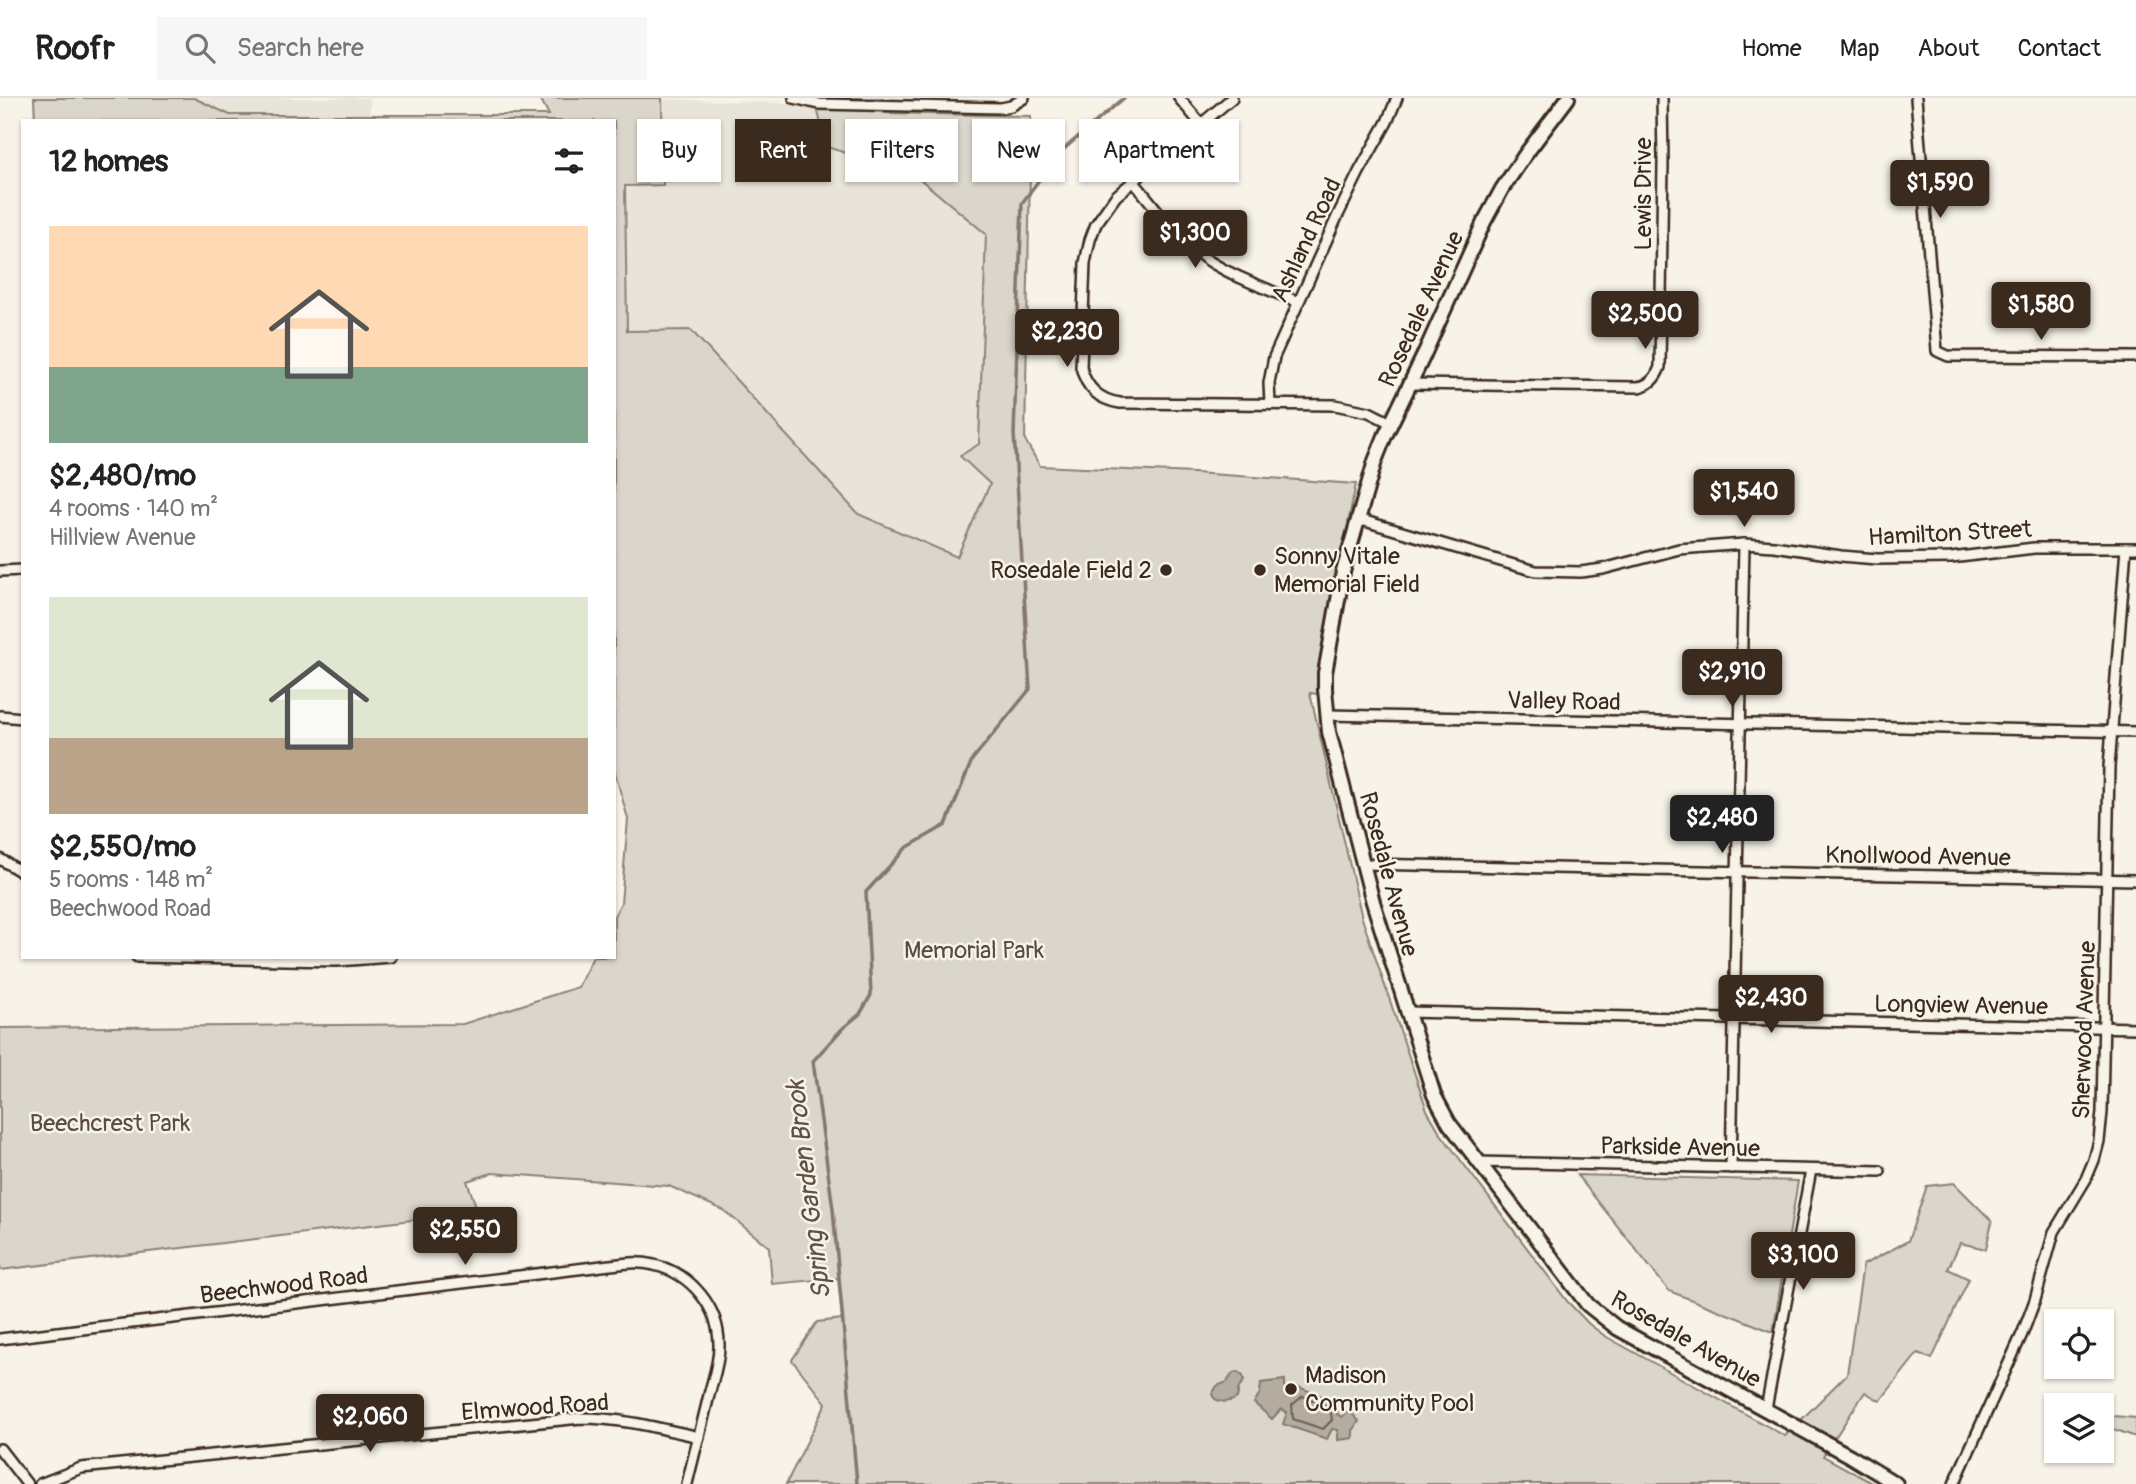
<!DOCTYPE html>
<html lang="en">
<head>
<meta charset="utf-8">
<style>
  :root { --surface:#fff; --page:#f6f6f6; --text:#222; --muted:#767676; --line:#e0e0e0; --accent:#3b2a1e }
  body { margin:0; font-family:Pangolin,sans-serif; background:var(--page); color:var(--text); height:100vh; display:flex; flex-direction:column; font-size:26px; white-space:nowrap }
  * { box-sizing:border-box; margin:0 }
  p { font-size:23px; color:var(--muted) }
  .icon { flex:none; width:38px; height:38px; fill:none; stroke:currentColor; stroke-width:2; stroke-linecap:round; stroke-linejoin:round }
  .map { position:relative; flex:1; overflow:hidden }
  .drawer { position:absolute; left:21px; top:21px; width:595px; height:840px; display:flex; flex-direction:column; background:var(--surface); border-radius:0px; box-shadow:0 2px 5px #0004 }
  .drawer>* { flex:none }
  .guide { position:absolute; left:637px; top:21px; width:665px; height:63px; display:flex; gap:14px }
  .controls { position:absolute; left:2044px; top:1211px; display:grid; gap:14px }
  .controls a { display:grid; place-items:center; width:70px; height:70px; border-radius:0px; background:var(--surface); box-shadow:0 2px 5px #0004; font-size:35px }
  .price { position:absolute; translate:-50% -60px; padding:0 16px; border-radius:7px; background:var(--accent); color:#fff; font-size:23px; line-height:46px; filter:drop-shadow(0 2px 4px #0008) }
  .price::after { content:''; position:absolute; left:50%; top:42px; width:21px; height:16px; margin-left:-10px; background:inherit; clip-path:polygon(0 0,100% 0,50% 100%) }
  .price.on { background:#222; color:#fff }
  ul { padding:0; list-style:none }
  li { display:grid; align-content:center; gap:14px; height:371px; padding:0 28px }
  li span { display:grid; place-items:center; height:217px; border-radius:0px; color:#555 }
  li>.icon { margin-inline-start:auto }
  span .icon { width:126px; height:126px; fill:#fffc; stroke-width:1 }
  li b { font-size:30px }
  h2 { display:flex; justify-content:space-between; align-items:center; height:84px; padding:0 28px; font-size:30px }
  .chip { padding:0 24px; border-radius:0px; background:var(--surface); box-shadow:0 2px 5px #0004; font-size:24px; line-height:63px }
  .chip.on { background:var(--accent); color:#fff }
  header { display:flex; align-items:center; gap:42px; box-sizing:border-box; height:98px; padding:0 35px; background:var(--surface); border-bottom:2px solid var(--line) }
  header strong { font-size:33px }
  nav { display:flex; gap:38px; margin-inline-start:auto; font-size:24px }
  .search { width:490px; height:63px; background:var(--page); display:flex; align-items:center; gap:18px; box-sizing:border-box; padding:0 24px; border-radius:0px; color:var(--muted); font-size:26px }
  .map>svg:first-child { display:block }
  .built { fill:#e9e4d9 }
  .green { fill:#dbd6cb; stroke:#8b8074; stroke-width:2 }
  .water { fill:#b4aca0; stroke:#84786c; stroke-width:2 }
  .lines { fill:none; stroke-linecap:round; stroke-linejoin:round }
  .shore { stroke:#6b5e52; stroke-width:2 }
  .stream { stroke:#84786c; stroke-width:3.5 }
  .street-casing { stroke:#3b2a1e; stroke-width:14 }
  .secondary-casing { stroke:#3b2a1e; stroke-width:18 }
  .street { stroke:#f7f3e8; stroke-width:9 }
  .secondary { stroke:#f7f3e8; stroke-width:12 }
  .poi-dot { fill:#3b2a1e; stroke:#f7f3e8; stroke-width:2.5 }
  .labels { text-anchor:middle; stroke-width:5; stroke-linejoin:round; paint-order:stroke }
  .street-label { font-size:24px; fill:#3b2a1e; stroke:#f7f3e8 }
  .poi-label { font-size:24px; fill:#3b2a1e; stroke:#f7f3e8; text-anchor:start }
  .park-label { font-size:24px; fill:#5b4c41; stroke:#f7f3e8 }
  .water-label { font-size:26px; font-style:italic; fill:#5f5145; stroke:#f7f3e8 }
</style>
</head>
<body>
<header>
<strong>Roofr</strong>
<div class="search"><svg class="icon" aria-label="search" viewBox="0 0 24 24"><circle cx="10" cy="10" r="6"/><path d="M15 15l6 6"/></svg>Search here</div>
<nav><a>Home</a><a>Map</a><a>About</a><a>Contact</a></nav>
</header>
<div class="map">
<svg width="2136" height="1386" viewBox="0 0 2136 1386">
  <rect width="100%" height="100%" fill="#f7f3e8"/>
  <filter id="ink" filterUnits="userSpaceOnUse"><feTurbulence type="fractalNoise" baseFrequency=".0143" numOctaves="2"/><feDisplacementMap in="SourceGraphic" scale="14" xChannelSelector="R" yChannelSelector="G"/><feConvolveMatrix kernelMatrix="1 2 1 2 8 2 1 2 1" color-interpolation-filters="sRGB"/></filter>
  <g filter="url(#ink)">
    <g class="built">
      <path d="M 194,0 L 370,0 L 370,17 L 229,17 Z"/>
      <path d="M 662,1 L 816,6 L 827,49 L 915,77 L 986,136 L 979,347 L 990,386 L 958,459 L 858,416 L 692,232 L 627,233 L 625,88 L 663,87 Z"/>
    </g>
    <g class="green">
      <path d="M 34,0 L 194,0 L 230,17 L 549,17 L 540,0 L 662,0 L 663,87 L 625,88 L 627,233 L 691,232 L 858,416 L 957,459 L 990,386 L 960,358 L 979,346 L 986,136 L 915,77 L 827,49 L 816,6 L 823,0 L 884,0 L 884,15 L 1031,18 L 1025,342 L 1040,368 L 1194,375 L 1356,386 L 1317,575 L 1318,596 L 1310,595 L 1362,820 L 1427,1012 L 1441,1036 L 1567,1203 L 1589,1226 L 1605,1238 L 1785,1338 L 1847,1276 L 1863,1167 L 1908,1143 L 1927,1088 L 1954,1085 L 1992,1123 L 1986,1151 L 1960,1145 L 1948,1171 L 1969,1181 L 1932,1261 L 1918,1255 L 1880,1303 L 1865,1294 L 1823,1358 L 1874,1386 L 786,1386 L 826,1305 L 792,1262 L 817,1224 L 842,1221 L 838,1180 L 772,1186 L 769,1149 L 723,1112 L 669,1088 L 492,1075 L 467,1083 L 478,1114 L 0,1172 L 0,930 L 463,926 L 578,889 L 593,859 L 614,859 L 614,818 L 621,805 L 628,721 L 614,671 L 614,23 L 35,23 Z"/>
      <path d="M 1577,1077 L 1798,1083 L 1773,1234 L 1669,1193 Z"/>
      <path d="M 2102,1317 L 2136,1320 L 2136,1339 L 2102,1327 Z"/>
    </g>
    <g class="water">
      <path d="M 1238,1274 L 1243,1278 L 1244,1283 L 1239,1290 L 1237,1300 C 1229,1305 1215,1306 1212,1296 L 1217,1288 L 1227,1284 L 1233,1275 Z"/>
      <path d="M 1285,1282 L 1285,1298 L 1292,1299 L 1296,1288 L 1340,1305 L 1337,1316 L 1342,1319 L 1349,1312 L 1359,1323 L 1353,1333 L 1353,1340 L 1338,1342 L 1338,1332 L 1332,1331 L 1327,1341 L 1283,1326 L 1287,1314 L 1281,1311 L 1272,1321 L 1254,1305 L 1260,1295 L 1261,1285 Z"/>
    </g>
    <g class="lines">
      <path class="shore" d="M 1303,1298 L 1330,1309 L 1332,1322 L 1323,1331 L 1293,1321 L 1292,1307 Z"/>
      <path class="stream" d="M 857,1386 L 833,1111 L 813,963 L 843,930 L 860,916 L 871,897 L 866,794 L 906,750 L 946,727 L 972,662 L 1030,591 L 1014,336 L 1022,105 L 1058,56 L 1124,0"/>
      <defs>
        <g id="street">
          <path d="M 794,0 L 819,6 L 1001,10 L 1011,8 L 1024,0"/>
          <path d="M 1179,0 L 1201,26"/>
          <path d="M 1232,0 L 1116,98 L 1096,126 L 1090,142 L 1085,165 L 1081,269 C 1086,290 1099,302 1120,305 L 1335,307 L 1369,314 L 1391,325"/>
          <path d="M 1916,0 L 1937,253 L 1948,258 L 2136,259"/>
          <path d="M 1133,83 C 1154,107 1174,137 1199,156 C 1225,176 1268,191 1298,204"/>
          <path d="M 1410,286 L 1638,289 C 1650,287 1656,280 1660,269 L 1663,65 L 1662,0"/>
          <path d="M 1270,306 L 1269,285 L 1274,259 L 1337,119 L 1359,74 L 1387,24 L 1397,0"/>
          <path d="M 1358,421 L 1514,467 L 1536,473 L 1581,474 L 1603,471 L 1679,451 L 1744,446 L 1774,448 L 1841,458 L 1877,461 L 1951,460 L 2034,450 L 2136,450"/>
          <path d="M 0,473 L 23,472"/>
          <path d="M 1327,617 L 2136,634"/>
          <path d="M 0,618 L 23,620"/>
          <path d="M 0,761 L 23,775"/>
          <path d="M 1364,766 L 2136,782"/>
          <path d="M 137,859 L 337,863 L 391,859"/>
          <path d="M 1406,914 L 2136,930"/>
          <path d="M 1478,1064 L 1880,1073"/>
          <path d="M 1731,1070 L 1744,446"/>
          <path d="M 0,1241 L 594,1169 C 614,1167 634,1162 654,1167 C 691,1175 720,1210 719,1249 C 719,1265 713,1281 709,1297 C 702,1327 694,1356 687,1386"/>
          <path d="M 1766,1311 L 1811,1072"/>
          <path d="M 0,1351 L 27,1386"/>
          <path d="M 40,1386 L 81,1370 L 581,1320 C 621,1320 659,1330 699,1339"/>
          <path d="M 1954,1386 L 2023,1234 L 2035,1202 L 2054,1134 L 2086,1081 L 2094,1062 L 2099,1043 L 2102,1014 L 2109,669 L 2126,450"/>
        </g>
        <path id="secondary" d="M 1568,0 L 1525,57 L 1502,91 L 1484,124 L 1422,261 L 1385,338 L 1375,363 L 1343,474 L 1325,575 L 1325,591 L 1329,634 L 1373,804 L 1434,997 L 1449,1025 L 1588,1207 L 1617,1230 L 1850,1358 L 1896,1386"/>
      </defs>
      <use href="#street" class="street-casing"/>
      <use href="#secondary" class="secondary-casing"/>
      <use href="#street" class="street"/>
      <use href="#secondary" class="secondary"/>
    </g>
  </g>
  <g class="poi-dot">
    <circle cx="1166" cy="472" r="7"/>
    <circle cx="1260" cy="472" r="7"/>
    <circle cx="1291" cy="1291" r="7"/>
  </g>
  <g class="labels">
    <g class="street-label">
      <text transform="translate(1643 96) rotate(-90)" y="8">Lewis Drive</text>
      <text transform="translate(1306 142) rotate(-65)" y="8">Ashland Road</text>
      <text transform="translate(1421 211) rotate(-65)" y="8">Rosedale Avenue</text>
      <text transform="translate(1950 435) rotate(-3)" y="8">Hamilton Street</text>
      <text transform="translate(1564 603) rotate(1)" y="8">Valley Road</text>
      <text transform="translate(1918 758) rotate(1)" y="8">Knollwood Avenue</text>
      <text transform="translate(1389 776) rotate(75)" y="8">Rosedale Avenue</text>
      <text transform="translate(1961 907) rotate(1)" y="8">Longview Avenue</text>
      <text transform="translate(2084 932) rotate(-88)" y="8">Sherwood Avenue</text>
      <text transform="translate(1680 1049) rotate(1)" y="8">Parkside Avenue</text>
      <text transform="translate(284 1187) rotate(-7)" y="8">Beechwood Road</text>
      <text transform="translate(1686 1241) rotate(30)" y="8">Rosedale Avenue</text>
      <text transform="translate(535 1309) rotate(-4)" y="8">Elmwood Road</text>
    </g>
    <g class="poi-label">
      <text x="1274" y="466">Sonny Vitale<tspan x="1274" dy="28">Memorial Field</tspan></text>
      <text x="1152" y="480" text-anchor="end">Rosedale Field 2</text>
      <text x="1305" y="1285">Madison<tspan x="1305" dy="28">Community Pool</tspan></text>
    </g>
    <g class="park-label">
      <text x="974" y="860">Memorial Park</text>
      <text x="110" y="1033">Beechcrest Park</text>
    </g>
    <g class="water-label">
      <text transform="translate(808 1092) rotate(-97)" y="9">Spring Garden Brook</text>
    </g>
  </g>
</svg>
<div class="controls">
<a><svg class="icon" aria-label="locate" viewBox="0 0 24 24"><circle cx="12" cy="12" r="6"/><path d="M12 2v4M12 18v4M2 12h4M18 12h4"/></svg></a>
<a><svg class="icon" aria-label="layers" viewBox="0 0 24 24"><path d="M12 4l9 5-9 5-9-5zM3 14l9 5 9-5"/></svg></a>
</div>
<b class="price" style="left:1940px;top:122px">$1,590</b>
<b class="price" style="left:1195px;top:172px">$1,300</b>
<b class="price" style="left:2041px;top:244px">$1,580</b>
<b class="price" style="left:1645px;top:253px">$2,500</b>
<b class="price" style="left:1067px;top:271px">$2,230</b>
<b class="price" style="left:1744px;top:431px">$1,540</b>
<b class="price" style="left:1732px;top:611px">$2,910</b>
<b class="price on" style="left:1722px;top:757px">$2,480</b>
<b class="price" style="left:1771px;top:937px">$2,430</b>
<b class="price" style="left:465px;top:1169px">$2,550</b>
<b class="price" style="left:1803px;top:1194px">$3,100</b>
<b class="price" style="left:370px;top:1356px">$2,060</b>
<div class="guide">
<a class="chip">Buy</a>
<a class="chip on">Rent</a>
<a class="chip">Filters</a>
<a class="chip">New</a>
<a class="chip">Apartment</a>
</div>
<section class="drawer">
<h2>12 homes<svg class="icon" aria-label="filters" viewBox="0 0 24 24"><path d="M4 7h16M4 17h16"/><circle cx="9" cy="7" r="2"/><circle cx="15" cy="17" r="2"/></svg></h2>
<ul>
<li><span style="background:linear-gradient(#ffd9b3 65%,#7fa58c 0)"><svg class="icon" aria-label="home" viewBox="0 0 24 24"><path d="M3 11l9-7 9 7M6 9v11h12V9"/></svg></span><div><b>$2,480/mo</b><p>4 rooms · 140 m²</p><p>Hillview Avenue</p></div></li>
<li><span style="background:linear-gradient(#dfe7d0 65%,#b9a48a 0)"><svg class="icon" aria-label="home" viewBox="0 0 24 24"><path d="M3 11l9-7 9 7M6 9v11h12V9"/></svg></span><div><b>$2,550/mo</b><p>5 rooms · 148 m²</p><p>Beechwood Road</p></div></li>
</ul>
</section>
</div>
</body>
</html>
